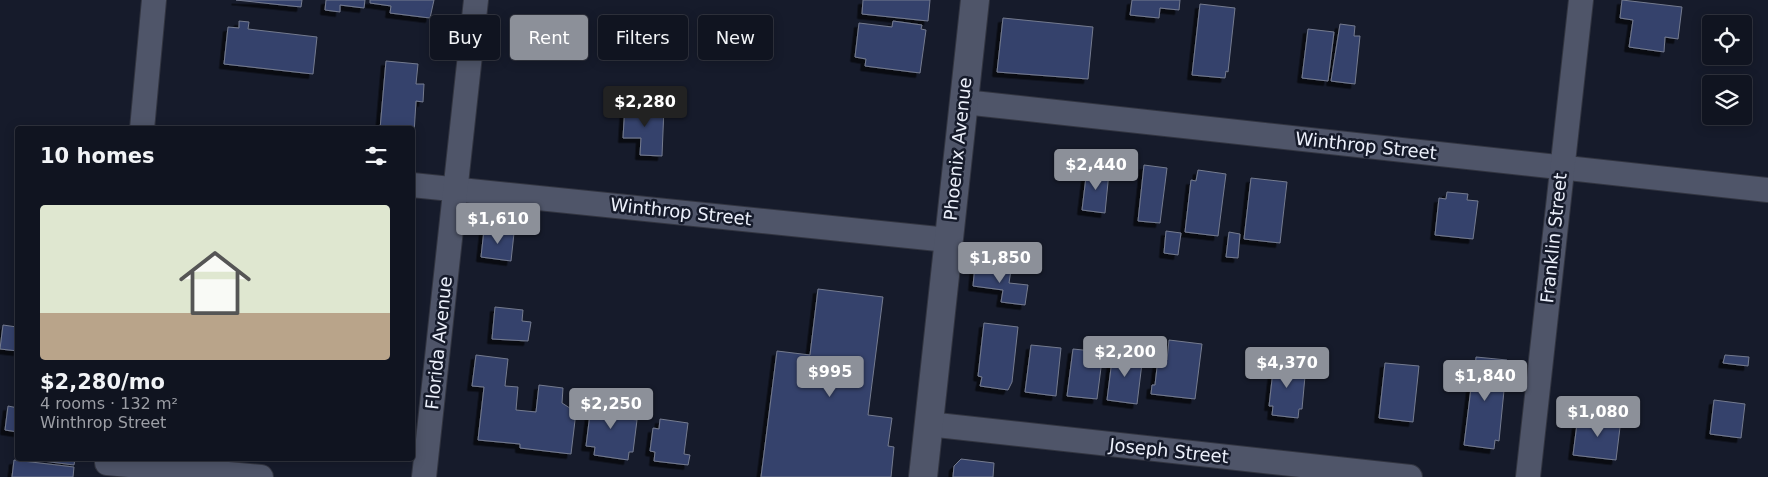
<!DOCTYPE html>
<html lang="en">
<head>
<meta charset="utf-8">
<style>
  :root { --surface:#101420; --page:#191d29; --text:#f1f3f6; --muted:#9c9ea5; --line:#30333e; --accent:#8c9099 }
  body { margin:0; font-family:"DejaVu Sans",sans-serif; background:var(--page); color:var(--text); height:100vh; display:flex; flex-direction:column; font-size:19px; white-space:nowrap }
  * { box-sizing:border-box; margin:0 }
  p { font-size:16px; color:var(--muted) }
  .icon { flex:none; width:28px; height:28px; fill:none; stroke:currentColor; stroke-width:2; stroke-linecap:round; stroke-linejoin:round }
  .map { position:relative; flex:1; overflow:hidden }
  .side { position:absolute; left:15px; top:126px; width:400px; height:335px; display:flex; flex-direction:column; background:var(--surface); border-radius:5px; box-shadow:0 2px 12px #0003,0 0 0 1px var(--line) }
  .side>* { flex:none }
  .banner { position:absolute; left:430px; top:15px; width:475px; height:45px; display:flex; gap:10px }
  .controls { position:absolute; left:1702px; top:15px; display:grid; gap:10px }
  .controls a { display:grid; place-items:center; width:50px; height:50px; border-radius:5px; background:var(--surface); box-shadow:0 2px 12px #0003,0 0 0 1px var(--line); font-size:25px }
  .price { position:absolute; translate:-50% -42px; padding:0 11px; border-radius:5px; background:var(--accent); color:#fff; font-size:16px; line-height:32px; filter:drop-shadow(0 1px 2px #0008) }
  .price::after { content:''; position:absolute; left:50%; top:30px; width:15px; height:11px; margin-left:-8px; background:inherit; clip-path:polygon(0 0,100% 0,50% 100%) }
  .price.active { background:#222; color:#fff }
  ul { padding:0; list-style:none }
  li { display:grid; align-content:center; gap:10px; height:265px; padding:0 25px }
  li span { display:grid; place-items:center; height:155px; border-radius:5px; color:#555 }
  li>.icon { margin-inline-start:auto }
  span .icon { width:90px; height:90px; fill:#fffc; stroke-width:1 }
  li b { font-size:21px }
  h2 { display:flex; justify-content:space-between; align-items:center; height:60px; padding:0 25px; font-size:21px }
  .chip { padding:0 18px; border-radius:5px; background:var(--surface); box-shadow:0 2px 12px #0003,0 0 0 1px var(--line); font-size:18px; line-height:45px }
  .chip.active { background:var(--accent); color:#fff }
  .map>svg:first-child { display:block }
  .building { fill:#36426c; stroke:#747b8f; filter:url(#shadow) }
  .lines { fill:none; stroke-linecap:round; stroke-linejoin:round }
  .minor-casing { stroke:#323541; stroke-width:26 }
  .tertiary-casing { stroke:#323541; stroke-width:30 }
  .minor { stroke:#4f5569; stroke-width:24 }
  .tertiary { stroke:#4f5569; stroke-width:28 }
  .labels { text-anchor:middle; stroke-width:5; stroke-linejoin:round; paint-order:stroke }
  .street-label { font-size:18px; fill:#ecf0fb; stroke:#161b2b }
</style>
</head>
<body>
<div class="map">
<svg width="1768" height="477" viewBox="0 0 1768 477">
  <defs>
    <filter id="shadow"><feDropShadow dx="-4.5" dy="4.5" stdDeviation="0" flood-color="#0009"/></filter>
  </defs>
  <rect width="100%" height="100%" fill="#161b2b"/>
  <g class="building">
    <path d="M 236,0 L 302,0 L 301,7 Z"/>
    <path d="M 326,0 L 365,0 L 364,8 L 340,5 L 340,12 L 325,10 Z"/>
    <path d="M 370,0 L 434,0 L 430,18 L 390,13 L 391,6 L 370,3 Z"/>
    <path d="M 863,0 L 930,0 L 928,21 L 862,14 Z"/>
    <path d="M 1132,0 L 1180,0 L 1179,10 L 1160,8 L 1159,18 L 1130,15 Z"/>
    <path d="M 1622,0 L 1682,7 L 1678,39 L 1665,37 L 1664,52 L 1629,47 L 1633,20 L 1620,18 Z"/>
    <path d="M 1200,4 L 1235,8 L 1228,72 L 1226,71 L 1225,78 L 1192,75 Z"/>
    <path d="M 1003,18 L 1093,27 L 1088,79 L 997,72 Z"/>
    <path d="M 239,21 L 249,22 L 248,29 L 317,37 L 313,74 L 224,64 L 228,27 L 239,28 Z"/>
    <path d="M 893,21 L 922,25 L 921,29 L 926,30 L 920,73 L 865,66 L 866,59 L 855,57 L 859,23 L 892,27 Z"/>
    <path d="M 1340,24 L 1355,26 L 1354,36 L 1360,36 L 1355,84 L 1331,81 Z"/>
    <path d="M 1308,29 L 1334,32 L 1328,81 L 1302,78 Z"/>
    <path d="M 386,61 L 418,64 L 416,84 L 424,84 L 423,102 L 416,101 L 414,134 L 412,129 L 380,129 Z"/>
    <path d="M 625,105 L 664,107 L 662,156 L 640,155 L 641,138 L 623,138 Z"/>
    <path d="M 1144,165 L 1167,168 L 1160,223 L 1138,221 Z"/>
    <path d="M 1087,169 L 1109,172 L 1105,213 L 1082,210 Z"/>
    <path d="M 1198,170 L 1226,174 L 1218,236 L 1185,232 L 1191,180 L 1196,181 Z"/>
    <path d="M 1251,178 L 1287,182 L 1280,243 L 1244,239 Z"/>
    <path d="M 1447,192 L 1468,194 L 1467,200 L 1478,201 L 1473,239 L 1435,235 L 1439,198 L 1446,199 Z"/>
    <path d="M 484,230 L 514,233 L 511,261 L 481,257 Z"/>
    <path d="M 1166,231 L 1181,233 L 1178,255 L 1164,253 Z"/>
    <path d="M 1229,232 L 1240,234 L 1238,258 L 1226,257 Z"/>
    <path d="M 975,265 L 1011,270 L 1009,283 L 1028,285 L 1025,305 L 1001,302 L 1003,290 L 973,286 Z"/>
    <path d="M 818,289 L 883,297 L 868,415 L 892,418 L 888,446 L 894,447 L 891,477 L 761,477 L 777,351 L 810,355 Z"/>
    <path d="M 495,307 L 523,310 L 522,321 L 531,322 L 528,341 L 492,339 Z"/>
    <path d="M 18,323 L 18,351 L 0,349 L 3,325 L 17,327 Z"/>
    <path d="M 984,323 L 1018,327 L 1012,382 L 1008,390 L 980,386 L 982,377 L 978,376 Z"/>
    <path d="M 1169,340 L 1202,344 L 1195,399 L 1151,394 L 1152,385 L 1155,385 L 1158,359 L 1167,360 Z"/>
    <path d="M 1031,345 L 1061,348 L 1056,396 L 1025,392 Z"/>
    <path d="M 1073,349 L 1103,352 L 1097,399 L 1067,396 Z"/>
    <path d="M 1113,352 L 1143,355 L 1137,404 L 1107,400 Z"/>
    <path d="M 476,355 L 508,359 L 505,386 L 518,387 L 516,410 L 536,412 L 539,385 L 563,388 L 562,403 L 576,412 L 571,454 L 520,448 L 520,444 L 478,440 L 484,387 L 472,386 Z"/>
    <path d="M 1725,355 L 1749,357 L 1748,366 L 1723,363 Z"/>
    <path d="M 1476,357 L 1507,360 L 1499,441 L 1495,440 L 1494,449 L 1464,445 L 1472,380 L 1465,379 L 1467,367 L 1475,368 Z"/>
    <path d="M 1274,362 L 1306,365 L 1302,409 L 1299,409 L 1298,418 L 1272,415 L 1273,406 L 1269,406 Z"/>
    <path d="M 1385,363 L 1419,366 L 1413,422 L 1379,418 Z"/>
    <path d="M 601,396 L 624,399 L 621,418 L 637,420 L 633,452 L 629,452 L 628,460 L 594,455 L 595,447 L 586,446 L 590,414 L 594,415 L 595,403 L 600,404 Z"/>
    <path d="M 1714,400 L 1745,404 L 1741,438 L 1710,434 Z"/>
    <path d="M 8,406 L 18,408 L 18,432 L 5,430 Z"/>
    <path d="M 1590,416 L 1621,419 L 1616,460 L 1573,455 L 1577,424 L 1589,425 Z"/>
    <path d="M 660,419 L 688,423 L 684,454 L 690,455 L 688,465 L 654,461 L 655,452 L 650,451 L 653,428 L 659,429 Z"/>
    <path d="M 27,459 L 75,459 L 74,465 Z"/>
    <path d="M 961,459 L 994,463 L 993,477 L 953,477 L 954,466 Z"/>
    <path d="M 14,460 L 74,467 L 73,477 L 12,477 Z"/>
  </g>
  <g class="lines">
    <defs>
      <g id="minor">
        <path d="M 964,102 L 1768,190"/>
        <path d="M 142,129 L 154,0"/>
        <path d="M 412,185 L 948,240"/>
        <path d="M 928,424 L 1410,477"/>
        <path d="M 107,463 L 261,477"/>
        <path d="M 424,477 L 476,0"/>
        <path d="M 1528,477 L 1581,0"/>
      </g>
      <path id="tertiary" d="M 923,477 L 975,0"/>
    </defs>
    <use href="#minor" class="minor-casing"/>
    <use href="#tertiary" class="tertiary-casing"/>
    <use href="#minor" class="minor"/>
    <use href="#tertiary" class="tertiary"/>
  </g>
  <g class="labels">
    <g class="street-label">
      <text transform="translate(1366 146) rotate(6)" y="6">Winthrop Street</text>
      <text transform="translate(958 149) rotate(-84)" y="6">Phoenix Avenue</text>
      <text transform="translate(681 212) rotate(6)" y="6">Winthrop Street</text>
      <text transform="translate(1554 238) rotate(-84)" y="6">Franklin Street</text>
      <text transform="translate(439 343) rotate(-84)" y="6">Florida Avenue</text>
      <text transform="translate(1169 451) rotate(6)" y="6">Joseph Street</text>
    </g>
  </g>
</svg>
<div class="controls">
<a><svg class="icon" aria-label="locate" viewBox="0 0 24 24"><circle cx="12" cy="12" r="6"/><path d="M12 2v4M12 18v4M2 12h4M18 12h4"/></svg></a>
<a><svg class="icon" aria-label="layers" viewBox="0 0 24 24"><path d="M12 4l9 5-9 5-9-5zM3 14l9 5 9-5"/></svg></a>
</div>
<b class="price active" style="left:645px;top:128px">$2,280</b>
<b class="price" style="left:1096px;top:191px">$2,440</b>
<b class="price" style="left:498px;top:245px">$1,610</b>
<b class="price" style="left:1000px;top:284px">$1,850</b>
<b class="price" style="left:1125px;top:378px">$2,200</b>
<b class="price" style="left:1287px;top:389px">$4,370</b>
<b class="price" style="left:830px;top:398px">$995</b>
<b class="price" style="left:1485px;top:402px">$1,840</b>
<b class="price" style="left:611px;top:430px">$2,250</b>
<b class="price" style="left:1598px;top:438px">$1,080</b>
<div class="banner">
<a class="chip">Buy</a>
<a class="chip active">Rent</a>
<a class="chip">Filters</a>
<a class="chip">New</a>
</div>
<section class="side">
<h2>10 homes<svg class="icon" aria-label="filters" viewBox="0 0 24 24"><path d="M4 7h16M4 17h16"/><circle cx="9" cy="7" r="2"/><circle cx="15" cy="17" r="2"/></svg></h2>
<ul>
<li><span style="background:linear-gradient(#dfe7d0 70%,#b9a48a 0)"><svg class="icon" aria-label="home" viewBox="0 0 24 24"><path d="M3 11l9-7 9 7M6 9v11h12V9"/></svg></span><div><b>$2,280/mo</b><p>4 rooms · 132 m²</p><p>Winthrop Street</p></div></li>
</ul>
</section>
</div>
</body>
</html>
